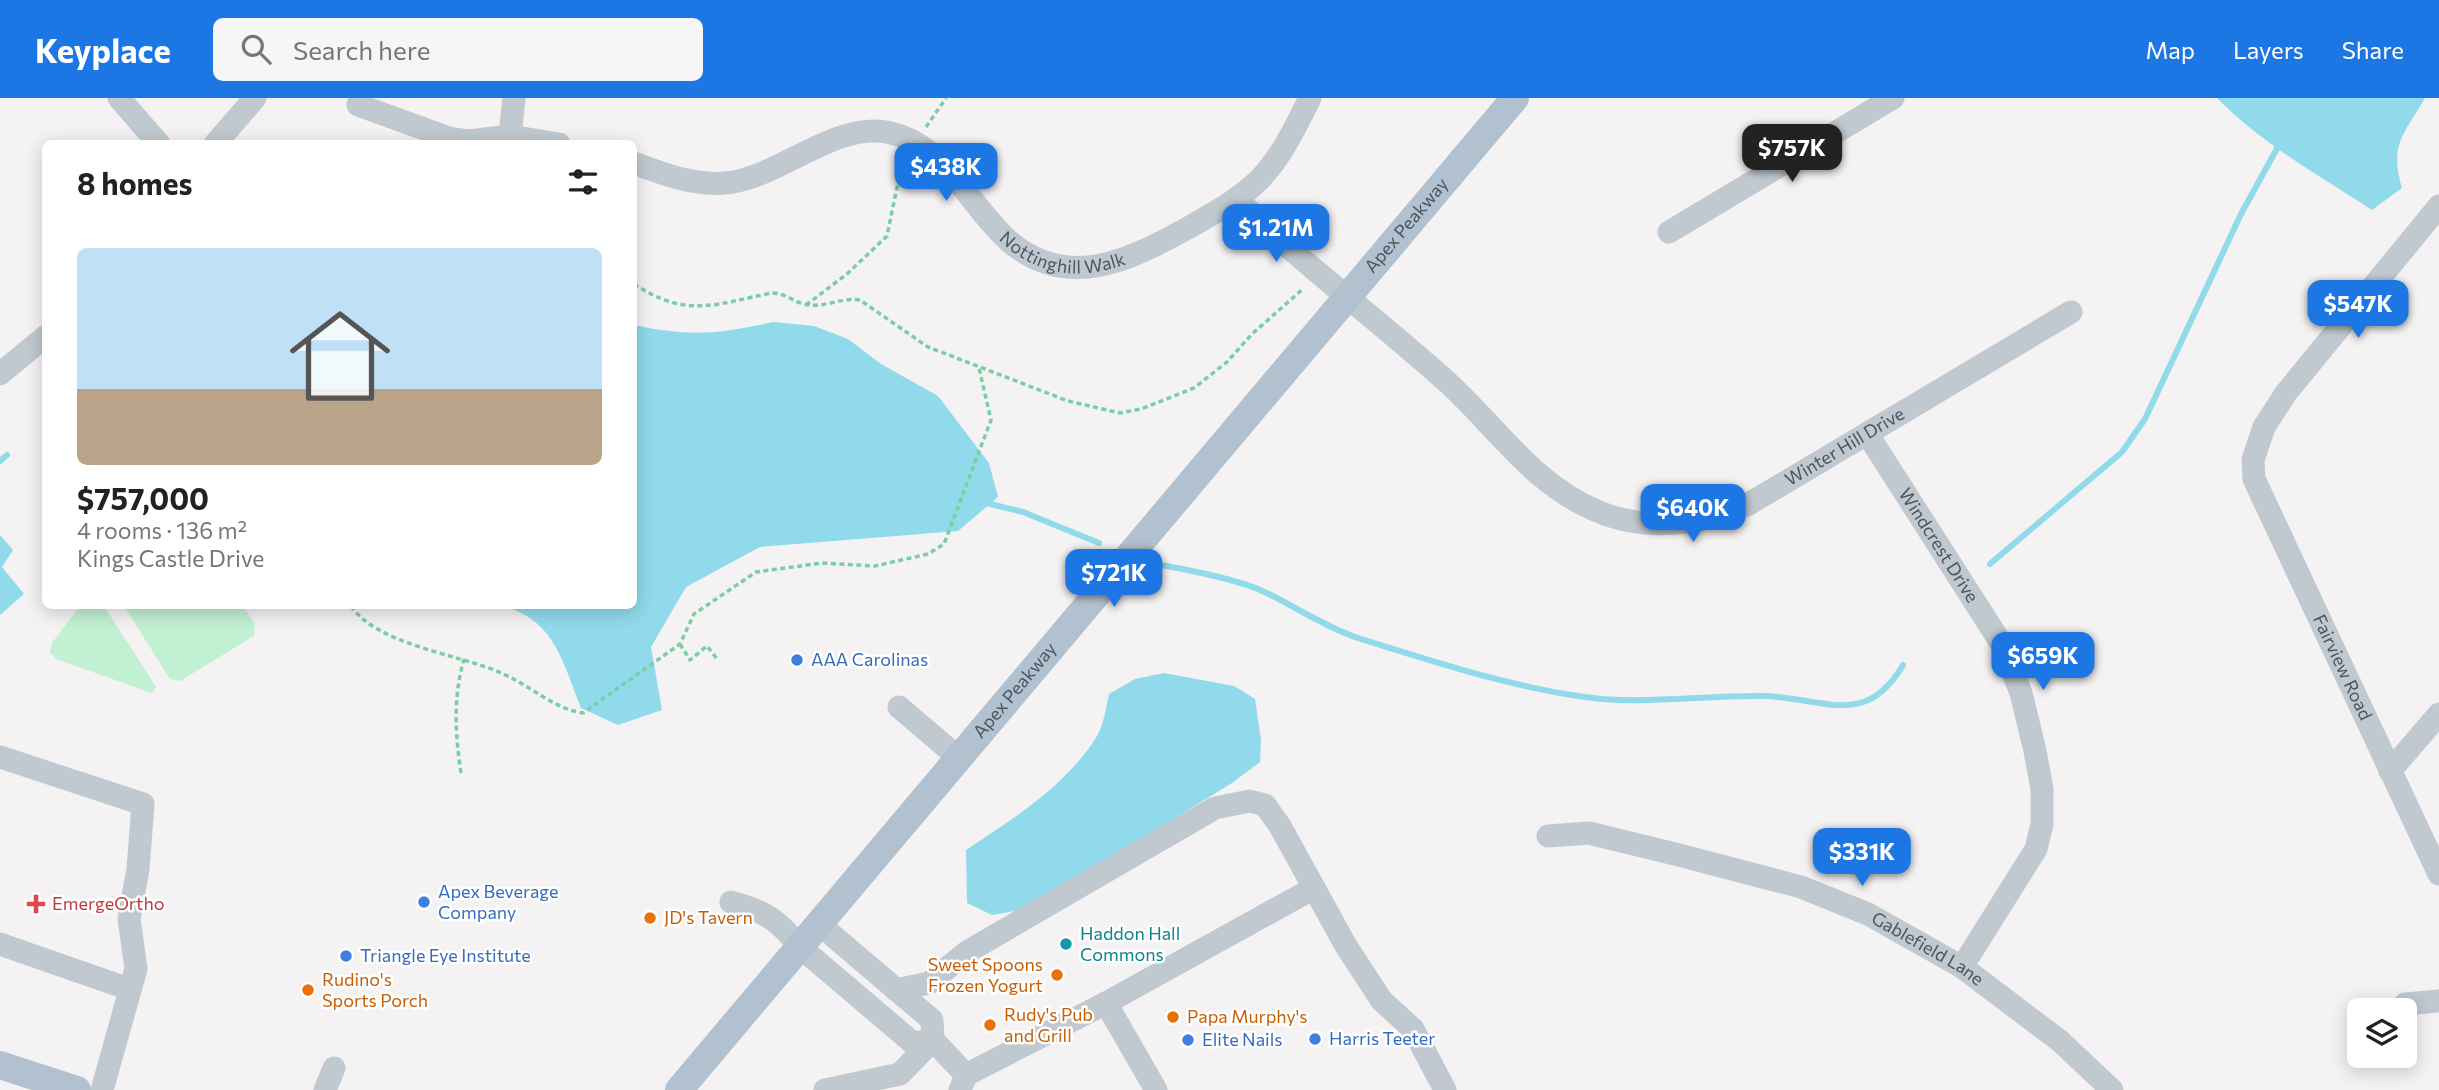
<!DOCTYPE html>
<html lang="en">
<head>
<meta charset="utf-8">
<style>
  :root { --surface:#fff; --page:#f6f6f6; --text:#222; --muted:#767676; --line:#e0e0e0; --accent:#1c77e4 }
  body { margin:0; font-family:Commissioner,sans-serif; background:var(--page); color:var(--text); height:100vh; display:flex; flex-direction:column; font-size:26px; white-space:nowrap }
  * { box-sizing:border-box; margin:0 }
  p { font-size:23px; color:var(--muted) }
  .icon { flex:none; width:38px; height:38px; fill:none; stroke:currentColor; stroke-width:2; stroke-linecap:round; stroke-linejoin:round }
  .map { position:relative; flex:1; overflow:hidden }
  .details { position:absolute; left:42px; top:42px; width:595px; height:469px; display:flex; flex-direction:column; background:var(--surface); border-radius:10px; box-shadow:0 4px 18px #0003 }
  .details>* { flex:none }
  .buttons { position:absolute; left:2347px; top:900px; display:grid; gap:14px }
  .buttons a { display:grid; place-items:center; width:70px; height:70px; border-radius:10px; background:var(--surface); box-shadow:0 4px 18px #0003; font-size:35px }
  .price { position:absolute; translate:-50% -60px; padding:0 16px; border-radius:14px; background:var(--accent); color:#fff; font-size:23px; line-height:46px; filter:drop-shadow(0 2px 4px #0008) }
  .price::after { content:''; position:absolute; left:50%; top:42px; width:21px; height:16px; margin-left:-10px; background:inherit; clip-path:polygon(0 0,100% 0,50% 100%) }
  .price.on { background:#222; color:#fff }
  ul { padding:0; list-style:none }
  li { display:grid; align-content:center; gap:14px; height:371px; padding:0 35px }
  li+li { border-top:2px solid var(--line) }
  li span { display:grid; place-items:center; height:217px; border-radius:10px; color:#555 }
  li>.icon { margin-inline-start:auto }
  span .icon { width:126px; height:126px; fill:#fffc; stroke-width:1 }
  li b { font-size:30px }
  h2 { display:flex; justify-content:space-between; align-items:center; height:84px; padding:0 35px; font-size:30px }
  header { display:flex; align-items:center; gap:42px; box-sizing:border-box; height:98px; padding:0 35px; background:var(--accent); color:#fff }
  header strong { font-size:33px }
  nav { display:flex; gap:38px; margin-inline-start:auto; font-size:24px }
  .search { width:490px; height:63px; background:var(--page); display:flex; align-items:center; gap:18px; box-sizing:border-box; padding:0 24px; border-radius:10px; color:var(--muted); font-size:26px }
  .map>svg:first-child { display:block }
  .green { fill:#c2f0d3 }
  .water { fill:#90daec }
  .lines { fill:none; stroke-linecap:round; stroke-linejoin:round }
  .stream { stroke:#90daec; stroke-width:6 }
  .path { stroke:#7acea3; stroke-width:3.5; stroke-dasharray:5 3.5; stroke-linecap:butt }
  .minor { stroke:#c0c9d0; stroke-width:23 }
  .major { stroke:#b2c1cf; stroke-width:28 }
  .shop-dot { fill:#3f7fe0; stroke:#fff; stroke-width:2.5 }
  .health-dot { fill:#e0444e; stroke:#fff; stroke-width:2.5 }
  .food-dot { fill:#e8710a; stroke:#fff; stroke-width:2.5 }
  .culture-dot { fill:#0f9aa8; stroke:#fff; stroke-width:2.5 }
  .labels { text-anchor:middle; stroke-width:5; stroke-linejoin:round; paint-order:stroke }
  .street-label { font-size:18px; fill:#49555f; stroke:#fff }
  .shop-label { font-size:18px; fill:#366cbe; stroke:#fff; text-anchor:start }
  .health-label { font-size:18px; fill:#be3a42; stroke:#fff; text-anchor:start }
  .food-label { font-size:18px; fill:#c56008; stroke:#fff; text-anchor:start }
  .culture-label { font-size:18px; fill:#0d838f; stroke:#fff; text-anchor:start }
</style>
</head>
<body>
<header>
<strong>Keyplace</strong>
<div class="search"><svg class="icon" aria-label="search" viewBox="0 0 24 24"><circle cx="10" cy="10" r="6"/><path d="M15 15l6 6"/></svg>Search here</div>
<nav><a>Map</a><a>Layers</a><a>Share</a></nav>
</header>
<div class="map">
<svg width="2439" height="992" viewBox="0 0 2439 992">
  <rect width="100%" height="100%" fill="#f4f2f2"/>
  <g class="green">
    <path d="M 80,508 L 104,508 L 156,589 L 152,595 L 56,561 L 50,554 L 52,545 Z"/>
    <path d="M 124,508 L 243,508 L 255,526 L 254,538 L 180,583 L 170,581 Z"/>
  </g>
  <g class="water">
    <path d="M 2217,0 L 2425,0 C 2404,36 2389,47 2402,90 L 2372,112 C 2319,77 2262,46 2217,0 Z"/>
    <path d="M 773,224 L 814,228 L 848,241 L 881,266 L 938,298 L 989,365 L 998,399 L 958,433 L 760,449 L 686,489 L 651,549 L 662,612 L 618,627 L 581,610 C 563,565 555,522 503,508 L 634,508 L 634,227 C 690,239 717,236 773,224 Z"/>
    <path d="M 0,437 L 13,452 L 2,469 L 24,496 L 0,517 Z"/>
    <path d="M 1164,575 L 1234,588 L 1255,601 L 1261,642 L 1260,664 L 1232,685 L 1027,811 L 992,817 L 967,805 L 966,752 C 1013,721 1067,687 1097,638 C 1104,626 1106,609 1109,596 L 1135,581 Z"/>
  </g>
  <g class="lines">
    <g class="stream">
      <path d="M 0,363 L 7,357"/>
      <path d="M 982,404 L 1023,414 L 1099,445"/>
      <path d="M 1150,465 C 1179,470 1230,480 1258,491 C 1292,506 1322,528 1358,540 C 1429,562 1504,587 1578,598 C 1638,608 1702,597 1763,598 C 1822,599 1865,632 1903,567"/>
      <path d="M 1990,466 L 2122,354 L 2145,321 L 2241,116 L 2280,45"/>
    </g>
    <g class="path">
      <path d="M 926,29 L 946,0"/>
      <path d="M 634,186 C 687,221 715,206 772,195 C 786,195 796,206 809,207 C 827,209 842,199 860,202 L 928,249 L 1068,303 L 1120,315 L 1141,311 L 1194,290 L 1227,264 L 1252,236 L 1304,190"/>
      <path d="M 806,207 L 847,176 L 887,138 L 903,60"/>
      <path d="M 351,508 C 377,547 459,556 501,575 C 530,587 552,610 583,615 L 680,546 L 694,516 L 756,474 L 822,465 L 875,468 L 928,456 L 944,446 L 991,322 L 979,270"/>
      <path d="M 680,546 L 690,562 L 707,548 L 717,561"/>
      <path d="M 461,675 C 455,635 453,600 464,561"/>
    </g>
    <g class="minor">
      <path d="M 119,0 L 159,46"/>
      <path d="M 358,7 L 449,40 L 469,43 L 510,38 L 559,46"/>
      <path d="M 510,38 L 514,0"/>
      <path d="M 215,46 L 255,0"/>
      <path id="s1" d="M 634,65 C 663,76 694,88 726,85 C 778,80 833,25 886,34 C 945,44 969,109 1010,144 C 1069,193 1129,162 1186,131 C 1212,116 1239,102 1260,81 C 1282,58 1296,28 1310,0"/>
      <path id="s2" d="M 1237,101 C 1302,166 1377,221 1446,283 C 1496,328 1532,386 1597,413 C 1646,434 1700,427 1747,407 L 2071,214"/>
      <path id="s3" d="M 2439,108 L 2286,295 L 2264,329 L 2253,362 L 2254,381 L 2439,776"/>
      <path d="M 1669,134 L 1893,0"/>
      <path d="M 0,276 L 46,238"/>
      <path id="s4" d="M 1868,337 L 2001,545 L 2021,595 L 2035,653 L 2042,691 L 2042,726 L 2036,751 L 1962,869"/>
      <path d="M 899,609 L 960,661"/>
      <path d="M 0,659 L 143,706 L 138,771 L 129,821 L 136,871 L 102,992"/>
      <path d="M 2390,673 L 2439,616"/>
      <path id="s5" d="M 1548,738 L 1589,735 L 1679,757 L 1801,789 L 1868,816 L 1962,869 L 2060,943 L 2112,992"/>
      <path d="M 731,804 C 765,813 778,822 800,849 L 913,945 L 933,942"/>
      <path d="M 819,826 L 932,922 L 933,942 L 966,977"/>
      <path d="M 0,846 L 129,891"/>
      <path d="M 896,892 L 929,885 L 967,854 L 1215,710 L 1250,703 L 1265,707 L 1280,728 L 1346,848 L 1382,903 L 1413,931 L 1445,992"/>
      <path d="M 1106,905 L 1156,992"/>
      <path d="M 2405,906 L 2439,903"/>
      <path d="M 325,992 L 334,970"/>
      <path d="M 825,992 L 900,976 L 933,942"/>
      <path d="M 960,992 L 966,977 L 1106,905 L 1314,790"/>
    </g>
    <g class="major">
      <path d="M 0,967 L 77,992"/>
      <path id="s6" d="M 679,992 C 958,662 1234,329 1515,0"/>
    </g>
  </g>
  <g class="shop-dot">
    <circle cx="797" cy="562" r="7"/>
    <circle cx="424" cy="804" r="7"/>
    <circle cx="346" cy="858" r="7"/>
    <circle cx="1315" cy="941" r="7"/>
    <circle cx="1188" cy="942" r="7"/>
  </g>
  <path class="health-dot" d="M32.5 795.5h7v7h7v7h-7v7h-7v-7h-7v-7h7z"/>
  <g class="food-dot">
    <circle cx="650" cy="820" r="7"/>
    <circle cx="1057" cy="877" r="7"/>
    <circle cx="308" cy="892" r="7"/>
    <circle cx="1173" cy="919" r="7"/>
    <circle cx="990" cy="927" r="7"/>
  </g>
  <circle class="culture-dot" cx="1066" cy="846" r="7"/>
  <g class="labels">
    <g class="street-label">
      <text dy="6" stroke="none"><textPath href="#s6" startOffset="1130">Apex Peakway</textPath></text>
      <text dy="6" stroke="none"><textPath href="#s1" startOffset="490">Nottinghill Walk</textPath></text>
      <text dy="6" stroke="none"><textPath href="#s2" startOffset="746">Winter Hill Drive</textPath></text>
      <text dy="6" stroke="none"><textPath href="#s4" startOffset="131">Windcrest Drive</textPath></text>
      <text dy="6" stroke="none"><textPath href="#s3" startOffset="544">Fairview Road</textPath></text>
      <text dy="6" stroke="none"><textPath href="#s6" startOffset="522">Apex Peakway</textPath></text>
      <text dy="6" stroke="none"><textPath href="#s5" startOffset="401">Gablefield Lane</textPath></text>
    </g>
    <g class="shop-label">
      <text x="811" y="568">AAA Carolinas</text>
      <text x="438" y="800">Apex Beverage<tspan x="438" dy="21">Company</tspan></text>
      <text x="360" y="864">Triangle Eye Institute</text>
      <text x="1329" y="947">Harris Teeter</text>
      <text x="1202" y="948">Elite Nails</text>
    </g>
    <g class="health-label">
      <text x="52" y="812">EmergeOrtho</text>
    </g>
    <g class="food-label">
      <text x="664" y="826">JD's Tavern</text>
      <text x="1043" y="873" text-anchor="end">Sweet Spoons<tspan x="1043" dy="21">Frozen Yogurt</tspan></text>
      <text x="322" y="888">Rudino's<tspan x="322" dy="21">Sports Porch</tspan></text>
      <text x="1004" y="923">Rudy's Pub<tspan x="1004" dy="21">and Grill</tspan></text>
      <text x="1187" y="925">Papa Murphy's</text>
    </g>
    <g class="culture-label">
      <text x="1080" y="842">Haddon Hall<tspan x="1080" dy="21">Commons</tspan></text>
    </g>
  </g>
</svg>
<div class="buttons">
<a><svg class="icon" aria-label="layers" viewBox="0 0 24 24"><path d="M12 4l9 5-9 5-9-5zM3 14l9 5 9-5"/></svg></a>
</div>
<b class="price on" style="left:1792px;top:86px">$757K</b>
<b class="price" style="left:946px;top:105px">$438K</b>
<b class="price" style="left:1276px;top:166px">$1.21M</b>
<b class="price" style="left:2358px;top:242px">$547K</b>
<b class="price" style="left:1693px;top:446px">$640K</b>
<b class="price" style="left:1114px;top:511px">$721K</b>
<b class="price" style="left:2043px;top:594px">$659K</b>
<b class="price" style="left:1862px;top:790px">$331K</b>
<section class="details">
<h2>8 homes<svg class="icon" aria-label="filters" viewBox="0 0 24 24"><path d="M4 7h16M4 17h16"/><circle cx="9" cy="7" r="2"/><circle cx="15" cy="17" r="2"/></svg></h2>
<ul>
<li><span style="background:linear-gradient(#bfe0f5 65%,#b9a48a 0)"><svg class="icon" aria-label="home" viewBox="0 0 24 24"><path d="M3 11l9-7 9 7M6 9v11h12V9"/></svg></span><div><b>$757,000</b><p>4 rooms · 136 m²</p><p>Kings Castle Drive</p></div></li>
</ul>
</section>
</div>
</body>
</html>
